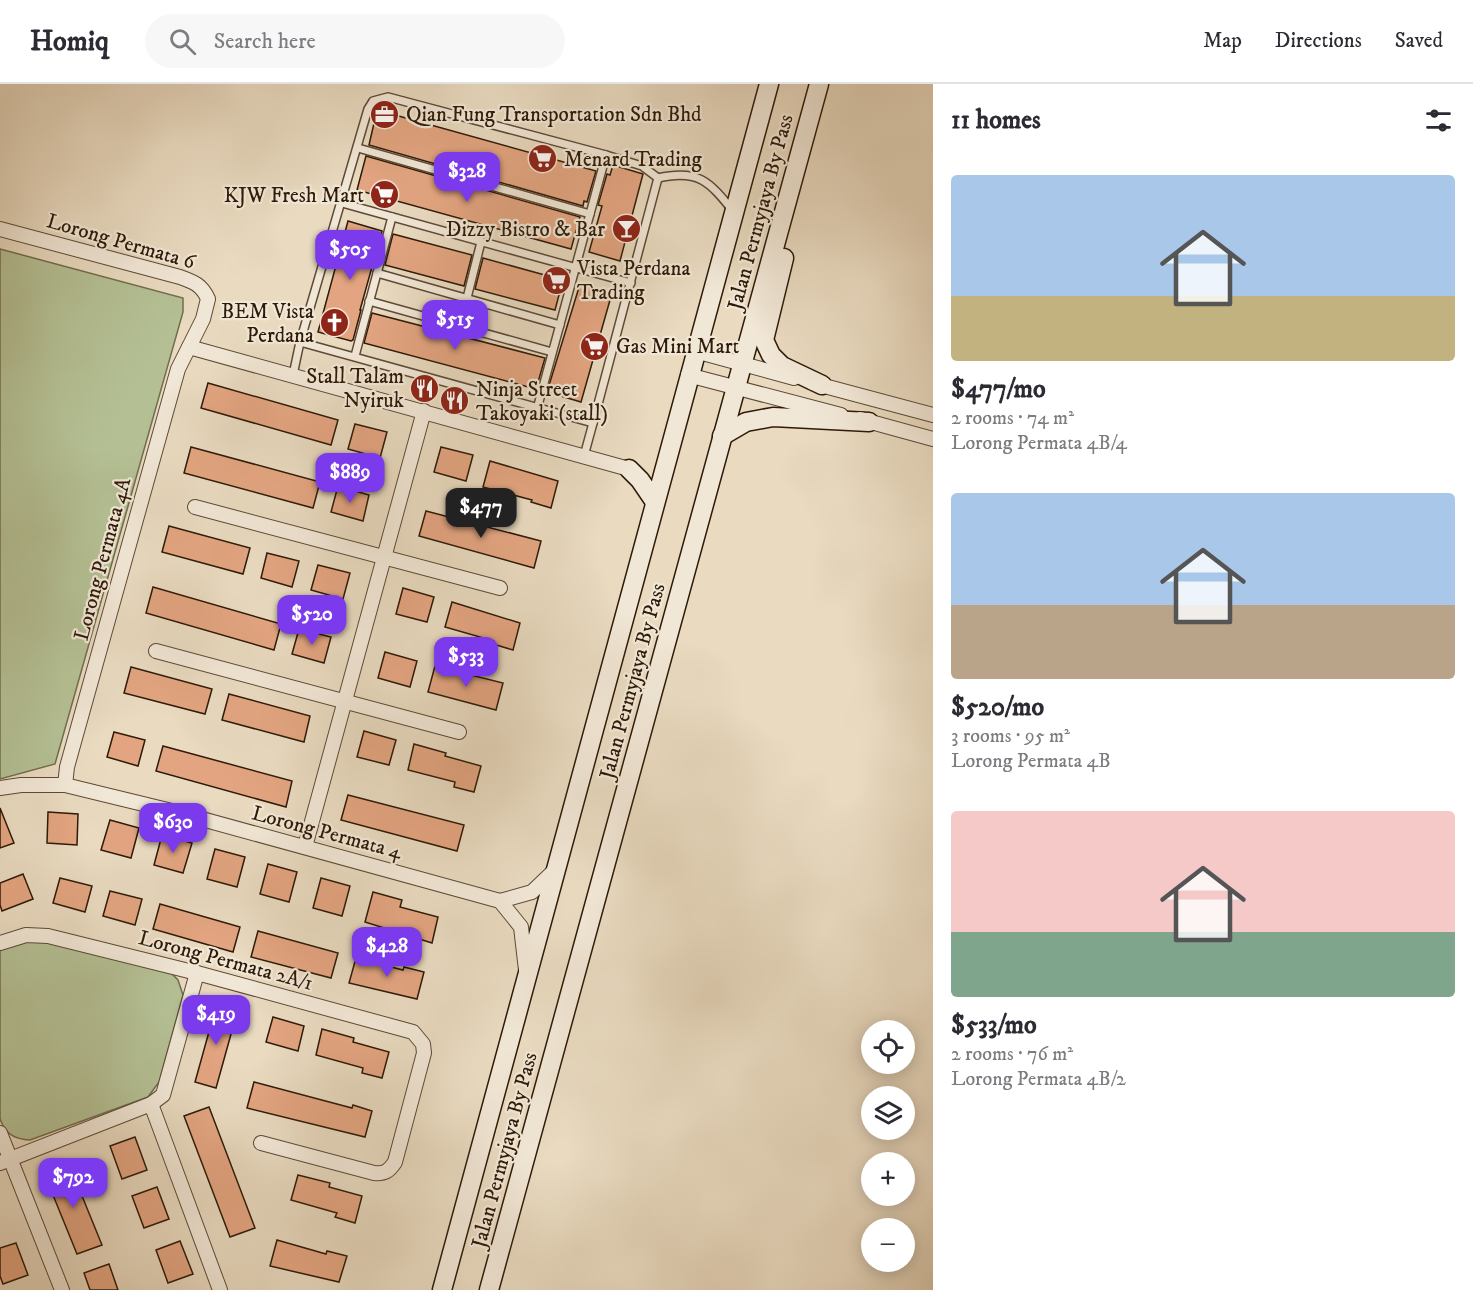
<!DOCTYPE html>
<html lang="en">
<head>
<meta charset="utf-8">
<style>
  :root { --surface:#fff; --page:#f7f7f7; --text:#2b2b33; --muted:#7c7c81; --line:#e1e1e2; --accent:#7c3aed }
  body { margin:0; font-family:"IM FELL DW Pica",serif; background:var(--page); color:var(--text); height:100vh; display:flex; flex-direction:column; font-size:22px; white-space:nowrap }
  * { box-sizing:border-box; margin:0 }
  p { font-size:20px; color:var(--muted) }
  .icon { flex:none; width:33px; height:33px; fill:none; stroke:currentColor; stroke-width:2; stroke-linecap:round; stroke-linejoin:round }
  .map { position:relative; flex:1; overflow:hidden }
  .drawer { display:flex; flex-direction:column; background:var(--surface); width:540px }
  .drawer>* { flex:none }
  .tools { position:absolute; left:861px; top:936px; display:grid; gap:12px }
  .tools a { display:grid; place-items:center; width:54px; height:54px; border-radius:50%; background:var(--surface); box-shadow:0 3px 15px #0003; font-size:30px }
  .price { position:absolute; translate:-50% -51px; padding:0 14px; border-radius:12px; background:var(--accent); color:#fff; font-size:20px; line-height:39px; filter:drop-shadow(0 2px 3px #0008) }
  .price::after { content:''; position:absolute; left:50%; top:36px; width:18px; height:14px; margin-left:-9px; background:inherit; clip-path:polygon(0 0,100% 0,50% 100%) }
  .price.current { background:#222; color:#fff }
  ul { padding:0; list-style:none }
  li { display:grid; align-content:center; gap:12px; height:318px; padding:0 18px }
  li span { display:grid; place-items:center; height:186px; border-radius:6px; color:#555 }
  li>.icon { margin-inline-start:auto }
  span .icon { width:108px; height:108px; fill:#fffc; stroke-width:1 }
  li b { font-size:26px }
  h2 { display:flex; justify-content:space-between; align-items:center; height:72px; padding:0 18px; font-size:26px }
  header { display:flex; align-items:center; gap:36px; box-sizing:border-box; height:84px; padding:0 30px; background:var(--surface); border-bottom:2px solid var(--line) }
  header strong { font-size:28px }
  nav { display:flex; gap:33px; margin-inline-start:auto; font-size:21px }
  .search { width:420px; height:54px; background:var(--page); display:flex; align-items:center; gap:15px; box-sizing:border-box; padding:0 21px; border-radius:33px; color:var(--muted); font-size:22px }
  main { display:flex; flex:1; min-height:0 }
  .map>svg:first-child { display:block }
  .green { fill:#b4c094; stroke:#716d4e; stroke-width:1.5 }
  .building { fill:#e3a581; stroke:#2e1a08; stroke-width:1.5 }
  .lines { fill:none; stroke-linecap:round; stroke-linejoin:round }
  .service-casing { stroke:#5d4a36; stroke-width:10 }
  .minor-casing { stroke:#5d4a36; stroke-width:16 }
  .secondary-casing { stroke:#2e1a08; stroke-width:21 }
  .service { stroke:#f1e7d6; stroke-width:7 }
  .minor { stroke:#f1e7d6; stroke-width:14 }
  .secondary { stroke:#f1e7d6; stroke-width:18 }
  .labels { text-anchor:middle; stroke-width:4.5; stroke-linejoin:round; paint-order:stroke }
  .poi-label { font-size:21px; fill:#2e1a08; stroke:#f1e7d6; text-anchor:start }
  .street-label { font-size:21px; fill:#2e1a08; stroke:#f1e7d6 }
</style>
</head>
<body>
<header>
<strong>Homiq</strong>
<div class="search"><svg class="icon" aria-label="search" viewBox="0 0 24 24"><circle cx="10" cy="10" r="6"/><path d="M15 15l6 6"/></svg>Search here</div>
<nav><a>Map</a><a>Directions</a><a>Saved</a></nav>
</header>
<main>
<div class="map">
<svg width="933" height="1206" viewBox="0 0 933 1206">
  <rect width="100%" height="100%" fill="#e9dac0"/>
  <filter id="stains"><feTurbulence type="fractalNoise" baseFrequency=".00333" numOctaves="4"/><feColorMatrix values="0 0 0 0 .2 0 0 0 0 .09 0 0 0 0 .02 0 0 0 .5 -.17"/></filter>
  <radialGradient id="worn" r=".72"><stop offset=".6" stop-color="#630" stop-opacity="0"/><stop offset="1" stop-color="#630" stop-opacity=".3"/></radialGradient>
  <g class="green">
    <path d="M 0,165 L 183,214 L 183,228 L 55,680 L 0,695 Z"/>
    <path d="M 23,857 L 58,858 L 167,885 L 178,896 L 183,911 L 159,998 L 148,1013 L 30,1056 C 15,1055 6,1051 0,1035 L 0,865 Z"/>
  </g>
  <g class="building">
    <path d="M 377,26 L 596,87 L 587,118 L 584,117 L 583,122 L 369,61 Z"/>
    <path d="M 366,72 L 580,133 L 571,165 L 357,106 Z"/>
    <path d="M 613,81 L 643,90 L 620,177 L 589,168 L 602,122 L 598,121 L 607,90 L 610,91 Z"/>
    <path d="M 348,137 L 382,147 L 360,226 L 361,226 L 353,256 L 351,257 L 318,248 Z"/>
    <path d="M 393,150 L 472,171 L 464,202 L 385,181 Z"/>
    <path d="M 483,174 L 563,196 L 555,226 L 475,205 Z"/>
    <path d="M 580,200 L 612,209 L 581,318 L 547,308 Z"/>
    <path d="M 372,229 L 545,274 L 536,305 L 364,259 Z"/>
    <path d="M 208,299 L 338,336 L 331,361 L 201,324 Z"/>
    <path d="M 355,340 L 387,348 L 380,374 L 348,365 Z"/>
    <path d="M 191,363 L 320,398 L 313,424 L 184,389 Z"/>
    <path d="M 441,363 L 473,371 L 466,397 L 434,388 Z"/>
    <path d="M 490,377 L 558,397 L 551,424 L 531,418 L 532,416 L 483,403 Z"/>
    <path d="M 338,402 L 369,411 L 363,437 L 331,428 Z"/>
    <path d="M 426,427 L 541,457 L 534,484 L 419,452 Z"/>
    <path d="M 169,442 L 250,464 L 243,490 L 162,468 Z"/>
    <path d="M 267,469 L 299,477 L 292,503 L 261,494 Z"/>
    <path d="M 318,481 L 350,489 L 343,515 L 311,506 Z"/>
    <path d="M 153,503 L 281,540 L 274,566 L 146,529 Z"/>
    <path d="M 403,504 L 434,513 L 427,538 L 396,530 Z"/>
    <path d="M 452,518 L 520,539 L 513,566 L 493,560 L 494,557 L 445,543 Z"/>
    <path d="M 299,545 L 331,553 L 324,579 L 292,570 Z"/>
    <path d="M 385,568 L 417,577 L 410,603 L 378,594 Z"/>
    <path d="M 435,582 L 503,599 L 496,626 L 428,608 Z"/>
    <path d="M 131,583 L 212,605 L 205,630 L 124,609 Z"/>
    <path d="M 229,610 L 310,632 L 304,658 L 222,636 Z"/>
    <path d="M 364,647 L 396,656 L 389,681 L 357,673 Z"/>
    <path d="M 114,648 L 145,656 L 138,682 L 107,673 Z"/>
    <path d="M 414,660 L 446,669 L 445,672 L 481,682 L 474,708 L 454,703 L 455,698 L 408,686 Z"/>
    <path d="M 163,662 L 292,697 L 286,723 L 156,687 Z"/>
    <path d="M 348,711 L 464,741 L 457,767 L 341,736 Z"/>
    <path d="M 0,724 L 14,759 L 0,764 Z"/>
    <path d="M 48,728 L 78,730 L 77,761 L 47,759 Z"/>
    <path d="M 110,736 L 139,744 L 131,774 L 101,766 Z"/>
    <path d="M 162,751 L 192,759 L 183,789 L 154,781 Z"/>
    <path d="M 215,765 L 245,773 L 237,803 L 207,795 Z"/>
    <path d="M 268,780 L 297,788 L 289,818 L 260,810 Z"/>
    <path d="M 23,790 L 33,815 L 2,827 L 0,821 L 0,799 Z"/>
    <path d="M 60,794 L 92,802 L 85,828 L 53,819 Z"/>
    <path d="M 321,794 L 350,802 L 342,832 L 313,824 Z"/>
    <path d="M 110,807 L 142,815 L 135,841 L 103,832 Z"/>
    <path d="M 373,808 L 402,816 L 400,823 L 438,833 L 432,859 L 365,838 Z"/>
    <path d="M 160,820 L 240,843 L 233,868 L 153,845 Z"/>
    <path d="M 258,847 L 338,869 L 331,894 L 251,873 Z"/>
    <path d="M 356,874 L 403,886 L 404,883 L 424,888 L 417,915 L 349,899 Z"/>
    <path d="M 217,919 L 238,925 L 216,1004 L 195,998 Z"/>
    <path d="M 273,933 L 304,942 L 298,967 L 266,958 Z"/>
    <path d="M 322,945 L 354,954 L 353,958 L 389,968 L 382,994 L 362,989 L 363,984 L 316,971 Z"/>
    <path d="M 254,998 L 352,1024 L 353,1021 L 372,1027 L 365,1053 L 247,1024 Z"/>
    <path d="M 209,1023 L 255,1144 L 230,1153 L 184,1032 Z"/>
    <path d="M 135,1053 L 147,1086 L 122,1095 L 110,1062 Z"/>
    <path d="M 69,1080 L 102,1161 L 77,1170 L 44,1089 Z"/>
    <path d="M 298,1091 L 330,1099 L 329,1103 L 362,1112 L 355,1139 L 335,1133 L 337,1129 L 291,1116 Z"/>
    <path d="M 157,1103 L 169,1135 L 144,1144 L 132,1112 Z"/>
    <path d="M 277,1156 L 326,1170 L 327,1167 L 347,1172 L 339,1198 L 270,1182 Z"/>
    <path d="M 180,1157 L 193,1190 L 168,1199 L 156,1166 Z"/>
    <path d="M 16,1159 L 28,1191 L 3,1200 L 0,1192 L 0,1164 Z"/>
    <path d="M 109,1180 L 118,1206 L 90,1206 L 84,1189 Z"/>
  </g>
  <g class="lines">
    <defs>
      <g id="service">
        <path d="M 358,64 L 590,130"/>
        <path d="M 658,94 C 698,85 709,97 733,127"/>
        <path d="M 342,119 L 631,199"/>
        <path d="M 377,189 L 560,241"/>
        <path d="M 467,214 L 481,158"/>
        <path d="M 369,217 L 552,268"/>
        <path d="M 355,272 L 392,133"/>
        <path d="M 293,291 L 300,258 L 368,25 L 373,17 L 388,13 L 606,71 L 642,82 L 658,94 L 593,339 L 300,258"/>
        <path d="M 537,325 L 606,71"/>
        <path d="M 584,372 L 593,339"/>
      </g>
      <g id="minor">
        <path d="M 0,145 L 180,193 C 194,198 202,201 208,215 L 203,235 L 178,285 L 67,683 L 65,701"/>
        <path d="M 189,263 L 629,385"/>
        <path d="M 695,267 L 794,294"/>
        <path d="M 688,291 L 841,331"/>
        <path d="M 813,299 L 933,331"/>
        <path d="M 860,335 L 933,355"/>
        <path d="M 195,423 L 500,504"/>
        <path d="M 156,567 L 459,648"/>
        <path d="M 0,704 L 21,701 L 65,701 L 180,729 L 500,817 L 521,843 L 526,886"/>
        <path d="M 305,763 L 424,327"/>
        <path d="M 500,817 L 532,808 L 556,785"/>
        <path d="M 0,859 L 26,851 L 48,852 L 197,889 L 413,948 L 423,960 L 424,969 L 395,1078 C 389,1087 385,1090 374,1089 L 261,1059"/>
        <path d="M 151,1020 L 220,1206"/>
        <path d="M 0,1049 L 62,1206"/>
        <path d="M 0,1079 L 151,1020 L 163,1011 L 197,889"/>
      </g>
      <g id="secondary">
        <path d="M 784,174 L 764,256 L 771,271 L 782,282 L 822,301"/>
        <path d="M 722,352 L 746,338 L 773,333 L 869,338"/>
        <path d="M 629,385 L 640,396 L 655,418"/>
        <path d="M 442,1206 L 769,0"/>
        <path d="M 489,1206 L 819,0"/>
      </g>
    </defs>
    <use href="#service" class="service-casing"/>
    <use href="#minor" class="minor-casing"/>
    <use href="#secondary" class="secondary-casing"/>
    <use href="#service" class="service"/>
    <use href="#minor" class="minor"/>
    <use href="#secondary" class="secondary"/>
  </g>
  <defs>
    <symbol id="office-disc" viewBox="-11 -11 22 22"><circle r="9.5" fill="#8f2418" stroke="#f1e7d6"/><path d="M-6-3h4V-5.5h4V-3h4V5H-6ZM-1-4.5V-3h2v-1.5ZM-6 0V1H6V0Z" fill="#fff"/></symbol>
    <symbol id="supermarket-disc" viewBox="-11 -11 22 22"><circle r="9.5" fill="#8f2418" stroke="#f1e7d6"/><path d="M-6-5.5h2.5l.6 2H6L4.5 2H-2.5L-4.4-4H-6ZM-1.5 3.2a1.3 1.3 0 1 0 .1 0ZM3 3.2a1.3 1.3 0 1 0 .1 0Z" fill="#fff"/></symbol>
    <symbol id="bar-disc" viewBox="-11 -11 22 22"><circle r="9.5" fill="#8f2418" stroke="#f1e7d6"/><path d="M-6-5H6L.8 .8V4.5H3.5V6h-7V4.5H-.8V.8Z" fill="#fff"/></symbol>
    <symbol id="church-disc" viewBox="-11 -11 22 22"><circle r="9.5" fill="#8f2418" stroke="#f1e7d6"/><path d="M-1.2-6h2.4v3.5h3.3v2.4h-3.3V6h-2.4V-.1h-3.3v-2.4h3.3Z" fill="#fff"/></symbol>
    <symbol id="restaurant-disc" viewBox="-11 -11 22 22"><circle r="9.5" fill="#8f2418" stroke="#f1e7d6"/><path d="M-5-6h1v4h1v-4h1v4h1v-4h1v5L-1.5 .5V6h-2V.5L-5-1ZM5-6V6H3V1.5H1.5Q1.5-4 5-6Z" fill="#fff"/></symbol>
  </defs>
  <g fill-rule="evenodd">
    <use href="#office-disc" x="368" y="14" width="33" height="33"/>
    <use href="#supermarket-disc" x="526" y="58" width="33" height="33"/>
    <use href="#supermarket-disc" x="368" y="94" width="33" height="33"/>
    <use href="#bar-disc" x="610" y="128" width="33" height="33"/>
    <use href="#supermarket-disc" x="540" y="180" width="33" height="33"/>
    <use href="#church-disc" x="318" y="222" width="33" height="33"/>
    <use href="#supermarket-disc" x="578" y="246" width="33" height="33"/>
    <use href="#restaurant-disc" x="408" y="288" width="33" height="33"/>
    <use href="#restaurant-disc" x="438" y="300" width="33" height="33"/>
  </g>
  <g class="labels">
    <g class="poi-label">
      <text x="406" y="37">Qian Fung Transportation Sdn Bhd</text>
      <text x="564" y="82">Menard Trading</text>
      <text x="364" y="118" text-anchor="end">KJW Fresh Mart</text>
      <text x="605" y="152" text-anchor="end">Dizzy Bistro &amp; Bar</text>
      <text x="577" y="191">Vista Perdana<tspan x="577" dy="24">Trading</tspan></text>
      <text x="314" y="234" text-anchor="end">BEM Vista<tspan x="314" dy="24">Perdana</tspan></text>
      <text x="616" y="269">Gas Mini Mart</text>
      <text x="404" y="299" text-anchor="end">Stall Talam<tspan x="404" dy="24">Nyiruk</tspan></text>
      <text x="476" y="312">Ninja Street<tspan x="476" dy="24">Takoyaki (stall)</tspan></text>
    </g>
    <g class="street-label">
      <text transform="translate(760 128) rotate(-75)" y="7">Jalan Permyjaya By Pass</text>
      <text transform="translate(121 157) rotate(16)" y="7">Lorong Permata 6</text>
      <text transform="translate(102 475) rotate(-75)" y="7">Lorong Permata 4A</text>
      <text transform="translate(632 597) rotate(-75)" y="7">Jalan Permyjaya By Pass</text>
      <text transform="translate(327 748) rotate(15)" y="7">Lorong Permata 4</text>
      <text transform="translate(226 876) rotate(15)" y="7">Lorong Permata 2A/1</text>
      <text transform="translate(504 1066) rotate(-75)" y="7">Jalan Permyjaya By Pass</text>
    </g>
  </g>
  <rect width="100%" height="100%" filter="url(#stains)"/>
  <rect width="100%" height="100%" fill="url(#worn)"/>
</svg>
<div class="tools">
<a><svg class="icon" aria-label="locate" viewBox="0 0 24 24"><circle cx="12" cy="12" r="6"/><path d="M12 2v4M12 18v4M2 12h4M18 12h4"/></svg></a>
<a><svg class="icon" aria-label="layers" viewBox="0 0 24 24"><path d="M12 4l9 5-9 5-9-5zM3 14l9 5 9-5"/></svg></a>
<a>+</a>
<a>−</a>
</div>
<b class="price" style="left:467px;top:119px">$328</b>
<b class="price" style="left:350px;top:197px">$505</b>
<b class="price" style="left:455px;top:267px">$515</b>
<b class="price" style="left:350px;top:420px">$889</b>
<b class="price current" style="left:481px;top:455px">$477</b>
<b class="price" style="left:312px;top:562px">$520</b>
<b class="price" style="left:466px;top:604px">$533</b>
<b class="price" style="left:173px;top:770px">$630</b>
<b class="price" style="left:387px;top:894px">$428</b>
<b class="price" style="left:216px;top:962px">$419</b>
<b class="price" style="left:73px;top:1125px">$792</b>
</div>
<section class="drawer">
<h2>11 homes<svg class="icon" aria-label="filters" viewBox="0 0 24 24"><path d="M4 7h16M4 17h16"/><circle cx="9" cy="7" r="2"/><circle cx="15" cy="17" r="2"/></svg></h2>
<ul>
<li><span style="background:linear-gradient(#a9c7e8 65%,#c2b280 0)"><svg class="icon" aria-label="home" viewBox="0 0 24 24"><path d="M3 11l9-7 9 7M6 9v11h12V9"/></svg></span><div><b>$477/mo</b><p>2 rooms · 74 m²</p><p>Lorong Permata 4B/4</p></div></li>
<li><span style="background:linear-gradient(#a9c7e8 60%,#b9a48a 0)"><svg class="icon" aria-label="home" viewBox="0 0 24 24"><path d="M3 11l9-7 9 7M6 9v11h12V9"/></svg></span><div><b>$520/mo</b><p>3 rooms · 95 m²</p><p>Lorong Permata 4B</p></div></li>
<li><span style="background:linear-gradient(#f6c9c9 65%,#7fa58c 0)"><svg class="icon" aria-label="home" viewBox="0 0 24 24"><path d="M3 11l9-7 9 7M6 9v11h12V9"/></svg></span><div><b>$533/mo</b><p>2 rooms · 76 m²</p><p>Lorong Permata 4B/2</p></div></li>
</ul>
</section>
</main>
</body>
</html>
